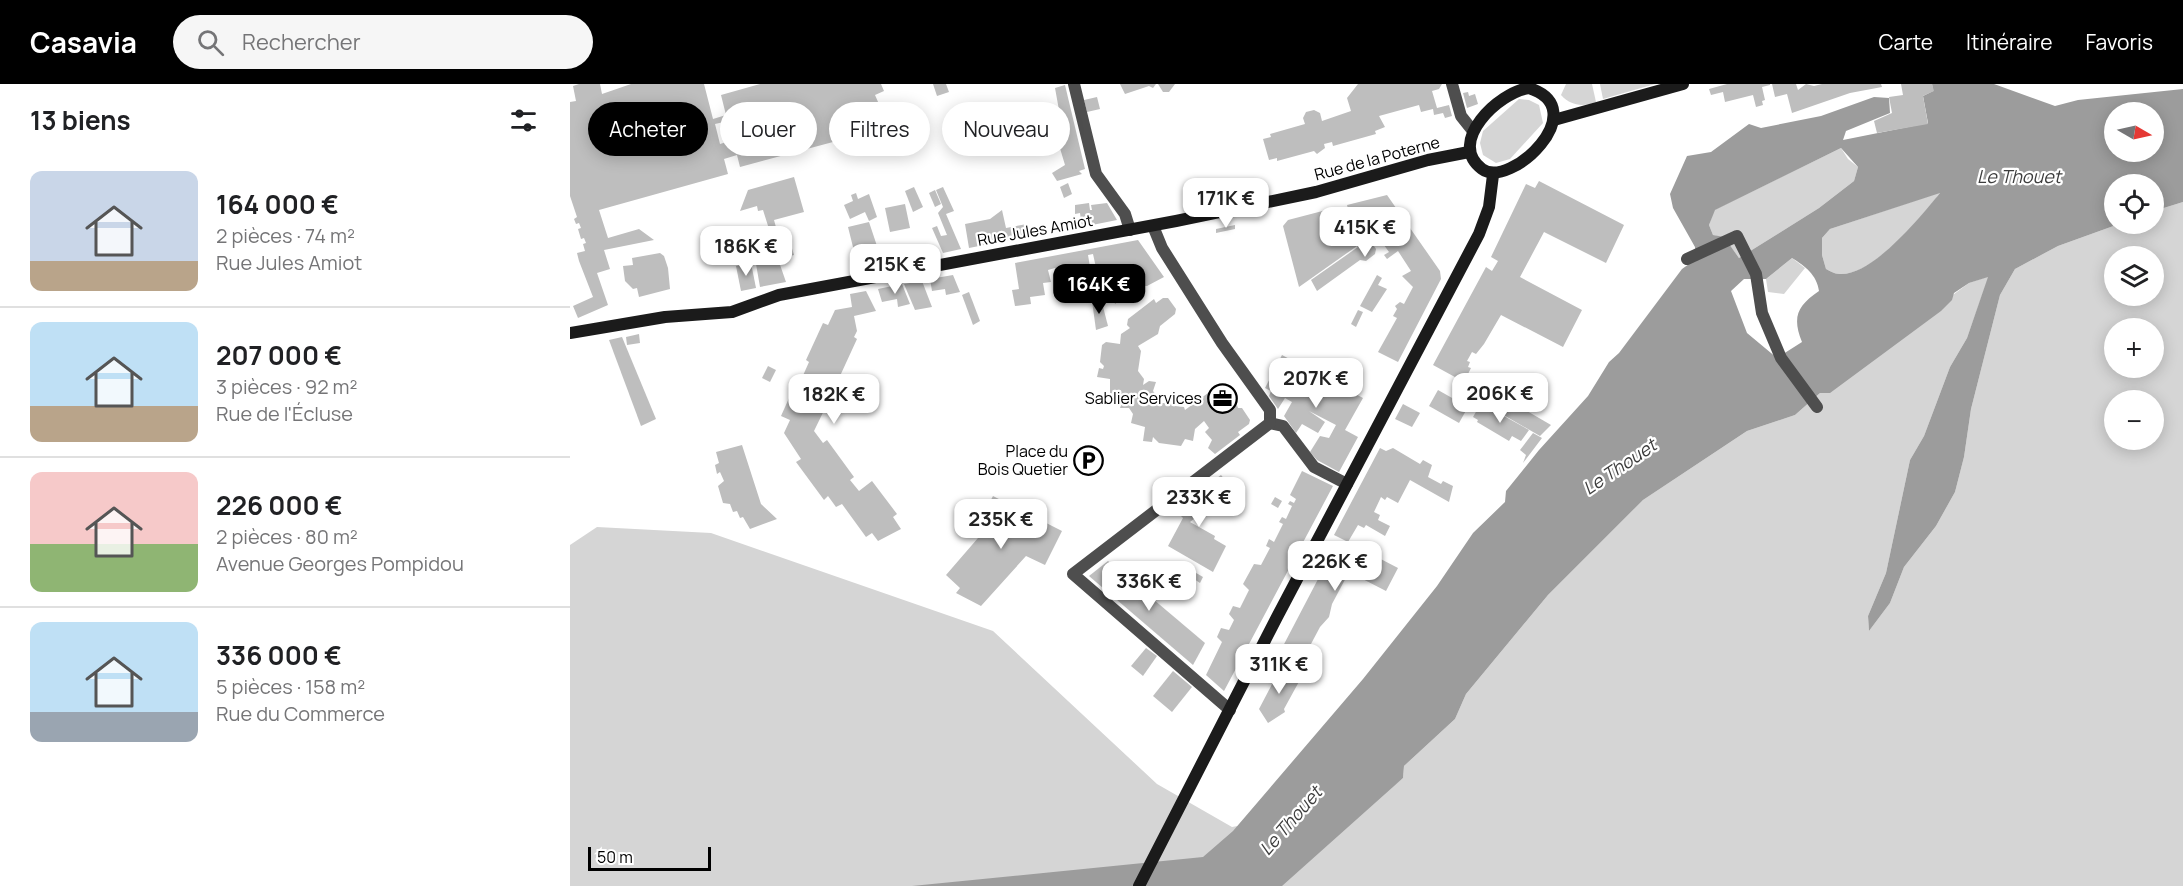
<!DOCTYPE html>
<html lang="fr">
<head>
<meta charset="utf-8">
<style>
  :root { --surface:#fff; --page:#f6f6f6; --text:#202124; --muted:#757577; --line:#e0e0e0; --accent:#000 }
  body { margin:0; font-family:Manrope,sans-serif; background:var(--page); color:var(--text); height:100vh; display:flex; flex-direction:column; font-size:22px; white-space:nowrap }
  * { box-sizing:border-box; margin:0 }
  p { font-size:20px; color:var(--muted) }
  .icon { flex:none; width:33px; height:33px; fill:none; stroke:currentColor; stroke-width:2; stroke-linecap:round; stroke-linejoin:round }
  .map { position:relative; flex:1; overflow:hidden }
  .details { display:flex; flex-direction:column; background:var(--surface); width:570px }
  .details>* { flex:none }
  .top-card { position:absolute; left:18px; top:18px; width:570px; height:54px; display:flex; gap:12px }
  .needle { width:39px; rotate:99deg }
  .buttons { position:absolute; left:1534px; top:18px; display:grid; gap:12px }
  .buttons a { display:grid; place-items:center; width:60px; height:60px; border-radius:50%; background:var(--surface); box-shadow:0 3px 15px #0003; font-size:30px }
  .scale { position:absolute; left:18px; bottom:15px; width:123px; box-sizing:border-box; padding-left:6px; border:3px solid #000; border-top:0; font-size:16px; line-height:21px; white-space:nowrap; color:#000; -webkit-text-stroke:4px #fff; paint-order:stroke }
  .price { position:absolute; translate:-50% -51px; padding:0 14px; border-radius:12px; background:#fff; color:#222; font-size:20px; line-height:39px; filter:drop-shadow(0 2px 3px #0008) }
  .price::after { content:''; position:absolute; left:50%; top:36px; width:18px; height:14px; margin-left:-9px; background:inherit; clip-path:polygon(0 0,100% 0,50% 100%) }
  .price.active { background:var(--accent); color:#fff }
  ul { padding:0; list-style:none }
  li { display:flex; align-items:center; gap:18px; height:150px; padding:0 30px }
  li+li { border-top:2px solid var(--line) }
  li span { display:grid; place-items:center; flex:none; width:168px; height:120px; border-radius:12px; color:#555 }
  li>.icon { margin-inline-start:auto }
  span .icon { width:72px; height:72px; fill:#fffc; stroke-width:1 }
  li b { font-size:26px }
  h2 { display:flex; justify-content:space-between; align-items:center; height:72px; padding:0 30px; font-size:26px }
  .tag { padding:0 21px; border-radius:27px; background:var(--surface); box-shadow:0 3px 15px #0003; font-size:21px; line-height:54px }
  .tag.active { background:var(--accent); color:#fff }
  header { display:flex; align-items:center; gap:36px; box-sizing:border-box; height:84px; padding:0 30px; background:var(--accent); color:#fff }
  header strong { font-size:28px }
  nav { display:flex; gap:33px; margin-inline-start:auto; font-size:21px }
  .search { width:420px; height:54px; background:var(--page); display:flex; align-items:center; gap:15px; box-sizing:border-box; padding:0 21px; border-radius:33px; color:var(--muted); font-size:22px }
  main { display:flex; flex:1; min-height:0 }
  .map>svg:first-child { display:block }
  .green { fill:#d5d5d5; fill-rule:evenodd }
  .water { fill:#9c9c9c; fill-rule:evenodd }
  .building { fill:#bebebe; fill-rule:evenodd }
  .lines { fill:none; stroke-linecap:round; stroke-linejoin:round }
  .street { stroke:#4e4e4e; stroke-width:12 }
  .secondary { stroke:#1b1b1b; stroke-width:12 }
  .labels { text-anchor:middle; stroke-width:4.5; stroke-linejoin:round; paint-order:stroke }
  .street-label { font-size:16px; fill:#000; stroke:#fff }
  .poi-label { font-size:16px; fill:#000; stroke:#fff; text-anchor:end }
  .water-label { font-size:18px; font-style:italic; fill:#3d3d3d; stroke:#fff }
</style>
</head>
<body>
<header>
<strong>Casavia</strong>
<div class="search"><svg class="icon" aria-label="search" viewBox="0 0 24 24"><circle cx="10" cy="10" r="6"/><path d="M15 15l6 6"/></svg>Rechercher</div>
<nav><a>Carte</a><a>Itinéraire</a><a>Favoris</a></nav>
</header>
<main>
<section class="details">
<h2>13 biens<svg class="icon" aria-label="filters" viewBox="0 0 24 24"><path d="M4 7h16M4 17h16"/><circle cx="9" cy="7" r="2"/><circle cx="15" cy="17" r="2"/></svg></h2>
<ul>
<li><span style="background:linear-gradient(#c9d6e8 75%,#b9a48a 0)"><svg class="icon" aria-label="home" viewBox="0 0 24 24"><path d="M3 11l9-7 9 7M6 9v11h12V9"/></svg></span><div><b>164 000 €</b><p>2 pièces · 74 m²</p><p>Rue Jules Amiot</p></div></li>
<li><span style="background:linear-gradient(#bfe0f5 70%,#b9a48a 0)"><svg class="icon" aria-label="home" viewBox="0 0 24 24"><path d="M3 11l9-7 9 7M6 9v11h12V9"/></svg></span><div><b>207 000 €</b><p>3 pièces · 92 m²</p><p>Rue de l'Écluse</p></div></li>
<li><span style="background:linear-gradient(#f6c9c9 60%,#8fb573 0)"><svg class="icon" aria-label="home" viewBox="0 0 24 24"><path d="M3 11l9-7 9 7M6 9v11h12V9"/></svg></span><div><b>226 000 €</b><p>2 pièces · 80 m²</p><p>Avenue Georges Pompidou</p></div></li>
<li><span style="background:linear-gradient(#bfe0f5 75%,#9aa5b1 0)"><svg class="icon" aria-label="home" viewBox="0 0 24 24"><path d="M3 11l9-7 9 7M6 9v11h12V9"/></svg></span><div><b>336 000 €</b><p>5 pièces · 158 m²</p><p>Rue du Commerce</p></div></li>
</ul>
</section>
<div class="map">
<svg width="1613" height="802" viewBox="0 0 1613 802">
  <rect width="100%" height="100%" fill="#fff"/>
  <g class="green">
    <path d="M 996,0 L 1022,0 L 1026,18 C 1013,23 1001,22 991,11 Z"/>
    <path d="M 1030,0 L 1085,0 L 1033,15 Z"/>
    <path d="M 949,15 L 959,16 L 969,21 L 973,39 L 940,75 L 926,79 L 913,71 L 910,59 L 913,47 Z"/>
    <path d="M 1271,64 L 1278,75 L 1288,83 L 1284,97 L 1249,124 L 1169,174 L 1154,154 L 1143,151 L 1139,141 L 1144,126 Z"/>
    <path d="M 1371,108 C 1352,132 1303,193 1269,190 C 1265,190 1260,187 1256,185 L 1252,171 L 1252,154 L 1260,145 Z"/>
    <path d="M 1613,118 L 1613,802 L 0,802 L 0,461 L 27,443 L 141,449 L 423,547 L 587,700 L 662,743 L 804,717 L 833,694 L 834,682 L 885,635 L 896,610 L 978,511 L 1073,416 L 1177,347 L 1225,331 L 1250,309 L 1399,199 L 1419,192 L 1397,254 L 1380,283 L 1354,352 L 1340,376 L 1316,489 L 1298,532 L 1299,547 L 1320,519 L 1334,483 L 1366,442 L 1385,408 L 1394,373 L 1401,325 L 1430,211 L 1445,185 L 1488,162 L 1549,140 L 1584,140 L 1584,127 ZM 1545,172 L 1584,172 L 1584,212 L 1545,212 ZM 1545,244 L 1584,244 L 1584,284 L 1545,284 ZM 1545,316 L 1584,316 L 1584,356 L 1545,356 Z"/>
    <path d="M 1222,174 L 1235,184 L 1214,210 L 1198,208 L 1196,195 Z"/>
  </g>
  <path class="water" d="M 1362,0 L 1424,0 L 1485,22 L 1508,16 L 1613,5 L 1613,118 L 1584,127 L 1584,100 L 1545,100 L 1545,140 L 1549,140 L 1488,162 L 1445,185 L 1430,211 L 1401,325 L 1394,373 L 1385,408 L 1366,442 L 1334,483 L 1320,519 L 1299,547 L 1298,532 L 1316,489 L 1340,376 L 1354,352 L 1380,283 L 1397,254 L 1418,193 L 1399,199 L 1384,209 L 1382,216 L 1371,227 L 1260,309 L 1250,309 L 1225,331 L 1177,347 L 1073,416 L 978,511 L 896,610 L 885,635 L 834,682 L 833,694 L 712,802 L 342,802 L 633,773 L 663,747 L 793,595 L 867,502 L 903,449 L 935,418 L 936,407 L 969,366 L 1018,312 L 1039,278 L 1049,269 L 1112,185 L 1126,175 L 1125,163 L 1103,124 L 1100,110 L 1117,72 L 1141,68 L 1179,40 L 1191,44 L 1251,32 L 1304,13 L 1319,14 L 1320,29 L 1276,47 L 1273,56 L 1358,39 L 1353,12 L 1363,7 ZM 1545,28 L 1584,28 L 1584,68 L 1545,68 ZM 1271,64 L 1288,83 L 1284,97 L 1249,124 L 1169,174 L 1154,153 L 1143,151 L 1139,141 L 1145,126 ZM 1370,109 C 1351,132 1302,193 1269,190 C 1265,190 1260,187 1256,185 L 1252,171 L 1252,154 L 1260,145 ZM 1222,174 C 1235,182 1247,191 1249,207 C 1227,222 1222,233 1232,258 L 1207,274 L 1177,249 L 1161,207 L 1174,195 L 1196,195 Z"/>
  <g class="building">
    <path d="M 9,0 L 30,0 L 32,10 L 61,0 L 134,0 L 143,35 L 156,31 L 151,11 L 190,0 L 311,0 L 314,7 L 305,11 L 319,43 L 170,83 L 167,71 L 154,75 L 158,90 L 29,126 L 38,154 L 69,145 L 84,156 L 34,166 L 40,185 L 27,189 L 38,221 L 8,234 L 3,222 L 23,213 L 9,177 L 7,169 L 15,167 L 13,160 L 16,159 L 14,154 L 11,155 L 8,145 L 11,144 L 9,139 L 6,140 L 4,135 L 7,133 L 0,112 L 0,18 L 6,17 L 3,2 ZM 158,37 L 163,56 L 150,60 L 145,40 Z"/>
    <path d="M 363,0 L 376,0 L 379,8 L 367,12 Z"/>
    <path d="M 550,0 L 586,0 L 583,4 L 579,2 L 555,10 Z"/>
    <path d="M 588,0 L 605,0 L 599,8 L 593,8 Z"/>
    <path d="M 788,0 L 872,0 L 869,5 L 862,7 L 867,24 L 879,21 L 882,32 L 875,34 L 873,29 L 864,31 L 863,25 L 851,28 L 849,21 L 809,32 L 815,43 L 805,47 L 806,50 L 763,62 L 762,58 L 754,60 L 755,64 L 747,70 L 744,67 L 707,77 L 707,74 L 699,76 L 693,55 L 701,53 L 700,50 L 735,40 L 733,34 L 736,28 L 744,26 L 750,29 L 752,37 L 781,27 L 777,14 Z"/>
    <path d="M 1157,0 L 1200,0 L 1200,1 L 1192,3 L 1195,16 L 1192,17 L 1193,21 L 1186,23 L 1183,11 L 1155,18 L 1153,8 L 1141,11 L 1139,5 Z"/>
    <path d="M 1202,0 L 1226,0 L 1228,6 L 1236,0 L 1244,2 L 1252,0 L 1311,0 L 1312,3 L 1280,9 L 1222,29 L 1217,10 L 1205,13 Z"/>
    <path d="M 1331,0 L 1362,0 L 1364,7 L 1353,12 L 1358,40 L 1307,49 L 1304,37 L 1322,29 L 1319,13 L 1333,11 Z"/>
    <path d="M 495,1 L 515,85 L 509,87 L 512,90 L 487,97 L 482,89 L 495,81 L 489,61 L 495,59 L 485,4 Z"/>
    <path d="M 898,8 L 899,12 L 905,10 L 908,20 L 897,24 L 893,9 Z"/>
    <path d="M 527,13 L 530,25 L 517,28 L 514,16 Z"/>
    <path d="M 393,35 L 395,40 L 401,38 L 403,41 L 382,50 L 378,40 Z"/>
    <path d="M 224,93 L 234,128 L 204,136 L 209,154 L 218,151 L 224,171 L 208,175 L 216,198 L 190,203 L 186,180 L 204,176 L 200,165 L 205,164 L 193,126 L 188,127 L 187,122 L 170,127 L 178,106 Z"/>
    <path d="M 969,97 L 1054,141 L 1036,179 L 974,148 L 950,193 L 1012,226 L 993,263 L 931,231 L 914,260 L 906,270 L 902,268 L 897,277 L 900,278 L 898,283 L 901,284 L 894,298 L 863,281 L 916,183 L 922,187 L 928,177 L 921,173 L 956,100 L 965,104 Z"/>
    <path d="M 498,99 L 502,110 L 494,114 L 490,103 Z"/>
    <path d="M 344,103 L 353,123 L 343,128 L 335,107 Z"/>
    <path d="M 373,103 L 384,127 L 376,130 L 391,165 L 373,169 L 362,144 L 367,142 L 371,152 L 377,151 L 368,129 L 373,123 L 366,106 Z"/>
    <path d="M 365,106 L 371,120 L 365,123 L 359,109 Z"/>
    <path d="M 286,109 L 288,115 L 299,110 L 307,133 L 299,137 L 295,128 L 280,135 L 274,121 L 283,117 L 281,111 Z"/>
    <path d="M 817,111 L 870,187 L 871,195 L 828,278 L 808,268 L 827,234 L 823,232 L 827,225 L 825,222 L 830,218 L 834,220 L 843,203 L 832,192 L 841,187 L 828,167 L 817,175 L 814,171 L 819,168 L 806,150 L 799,155 L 806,165 L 805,170 L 796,177 L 790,176 L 747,207 L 741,196 L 788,163 L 787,162 L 729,203 L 713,142 L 718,136 L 764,124 L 766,130 L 762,132 L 761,150 L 783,144 L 777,121 Z"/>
    <path d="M 519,119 L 520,126 L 522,126 L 521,121 L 537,119 L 547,136 L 512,143 L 510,129 L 505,130 L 505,121 Z"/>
    <path d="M 335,120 L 340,144 L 320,148 L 315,124 Z"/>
    <path d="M 432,126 L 436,144 L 457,140 L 459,152 L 399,164 L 395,140 L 420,135 Z"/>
    <path d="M 299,138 L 307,162 L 284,167 L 278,143 Z"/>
    <path d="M 665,141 L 665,145 L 646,149 L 646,145 Z"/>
    <path d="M 568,156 L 594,193 L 577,202 L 568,202 L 557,208 L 557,210 L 545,220 L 543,209 L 532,211 L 523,170 L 518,171 L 520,183 L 512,185 L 515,196 L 506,198 L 510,216 L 506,217 L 501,192 L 487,195 L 485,184 L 478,186 L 481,198 L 473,199 L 475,211 L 460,213 L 461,220 L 445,222 L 442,206 L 449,205 L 445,179 Z"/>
    <path d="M 90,169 L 94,172 L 98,184 L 100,205 L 69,213 L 67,204 L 63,205 L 55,197 L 53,182 L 63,181 L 62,174 Z"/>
    <path d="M 181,179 L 186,204 L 171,207 L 166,182 Z"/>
    <path d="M 383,191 L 390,208 L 376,211 L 375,205 L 362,207 L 360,195 Z"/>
    <path d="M 807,191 L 812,194 L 808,201 L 817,205 L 802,228 L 790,222 Z"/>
    <path d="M 352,197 L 362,223 L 345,226 L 334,200 Z"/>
    <path d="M 332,200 L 340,220 L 328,223 L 327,215 L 312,218 L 308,205 Z"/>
    <path d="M 296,207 L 306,227 L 284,232 L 287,247 L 284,253 L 287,255 L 270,292 L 266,290 L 258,308 L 262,310 L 244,347 L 253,359 L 257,356 L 284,393 L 280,396 L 289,407 L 302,397 L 327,430 L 323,433 L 331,445 L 308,457 L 302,449 L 296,453 L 272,420 L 266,423 L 258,412 L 254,416 L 226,378 L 231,375 L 214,349 L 220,336 L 211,332 L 228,294 L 231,296 L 239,278 L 236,276 L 253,239 L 258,241 L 265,226 L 282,223 L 280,210 Z"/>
    <path d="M 399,208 L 410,237 L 403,241 L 392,211 Z"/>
    <path d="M 593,214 L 598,214 L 606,225 L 605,230 L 590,242 L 588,250 L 568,262 L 571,267 L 568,287 L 574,295 L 573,301 L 579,297 L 586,298 L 583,307 L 592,319 L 606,319 L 605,322 L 614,323 L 615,326 L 638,309 L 651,304 L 651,301 L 657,302 L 661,314 L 665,315 L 668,324 L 672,324 L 680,336 L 679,340 L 668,348 L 670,351 L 645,370 L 638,364 L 642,356 L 635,348 L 639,344 L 634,337 L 625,345 L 623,357 L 615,355 L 611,362 L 589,359 L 583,353 L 582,358 L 573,357 L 575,343 L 561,339 L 563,330 L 559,324 L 550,324 L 553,316 L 549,311 L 540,309 L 540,295 L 527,293 L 529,284 L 533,285 L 534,282 L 530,278 L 532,261 L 536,258 L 550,260 L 551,250 L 560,244 L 557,241 L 558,235 L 584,215 L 586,219 Z"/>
    <path d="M 531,215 L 538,242 L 526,246 L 522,217 Z"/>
    <path d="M 788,226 L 793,228 L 786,243 L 781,240 Z"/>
    <path d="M 69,250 L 70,259 L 57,261 L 56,253 Z"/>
    <path d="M 52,253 L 86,335 L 71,342 L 39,256 Z"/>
    <path d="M 712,271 L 793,314 L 775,346 L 788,353 L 769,388 L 747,376 L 740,368 L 750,352 L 759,354 L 766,341 L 739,327 L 755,338 L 748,349 L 732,340 L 726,349 L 714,332 L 722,318 L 715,314 L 708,325 L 699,312 L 701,307 L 695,304 Z"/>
    <path d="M 198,282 L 206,286 L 200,298 L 192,294 Z"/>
    <path d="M 914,302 L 981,341 L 970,352 L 906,315 Z"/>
    <path d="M 868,306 L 898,323 L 889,339 L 859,322 Z"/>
    <path d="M 833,320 L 850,329 L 842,343 L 825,335 Z"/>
    <path d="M 916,322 L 959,346 L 951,357 L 942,352 L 939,357 L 907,338 L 908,336 L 903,333 L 907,326 L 912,328 Z"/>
    <path d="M 963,349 L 972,354 L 953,379 L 956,371 L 950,366 Z"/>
    <path d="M 172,361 L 191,420 L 207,435 L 180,445 L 173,433 L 170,434 L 167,427 L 163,428 L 160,420 L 153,419 L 148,402 L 154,397 L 150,388 L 147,390 L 145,381 L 149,379 L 146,368 Z"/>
    <path d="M 810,364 L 816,367 L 823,364 L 850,380 L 853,376 L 862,381 L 858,393 L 871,400 L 873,397 L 883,402 L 879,418 L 840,396 L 828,419 L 817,413 L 815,416 L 811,413 L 804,428 L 810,431 L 808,436 L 820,442 L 815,452 L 796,441 L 794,444 L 788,441 L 778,458 L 764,451 Z"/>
    <path d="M 732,387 L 763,402 L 654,607 L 636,591 L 652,558 L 647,553 L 651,544 L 659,546 L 664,536 L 659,530 L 663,522 L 670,524 L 679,506 L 673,500 L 684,480 L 691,481 L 700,464 L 696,462 L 699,455 L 704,458 L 713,440 L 709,438 L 712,433 L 716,435 L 722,422 L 718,420 L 720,417 L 724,419 L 726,415 L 720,411 Z"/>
    <path d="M 651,391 L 660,402 L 643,415 L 645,418 L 620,438 L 645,452 L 644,455 L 656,462 L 643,488 L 598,462 L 613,434 L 605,426 Z"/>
    <path d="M 423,412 L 492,447 L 475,481 L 456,472 L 411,522 L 386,509 L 390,504 L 376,491 L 408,454 L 402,451 Z"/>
    <path d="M 705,413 L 712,417 L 708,424 L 701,420 Z"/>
    <path d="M 778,458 L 828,484 L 816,507 L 779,488 L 762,520 L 759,533 L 750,543 L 733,575 L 712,564 L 758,476 L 752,473 L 758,463 L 771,470 Z"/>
    <path d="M 538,477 L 635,559 L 623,581 L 519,492 Z"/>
    <path d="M 621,486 L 633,493 L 630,499 L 618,491 Z"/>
    <path d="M 576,564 L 587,572 L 573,592 L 561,582 Z"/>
    <path d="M 711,583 L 731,594 L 714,625 L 715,628 L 698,639 L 689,625 Z"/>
    <path d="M 603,587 L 622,603 L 602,628 L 583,612 Z"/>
  </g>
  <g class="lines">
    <g class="street">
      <path d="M 504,0 L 526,90 L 555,130 L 560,146"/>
      <path d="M 882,0 L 891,32 L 903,47"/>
      <path d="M 583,142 L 592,164 L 652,259 L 700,326 L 700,339"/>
      <path d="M 1117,175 L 1167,152 L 1186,190 L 1192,229 L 1211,274 L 1247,323"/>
      <path d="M 700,339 L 713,342 L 744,383 L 777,400"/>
      <path d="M 660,626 L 503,490 L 700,339"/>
    </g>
    <g class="secondary">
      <path d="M 959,4 C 1025,25 940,106 912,85 C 876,58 929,8 959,4 Z"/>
      <path d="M 984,36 L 1113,0"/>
      <path d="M 0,249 L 95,233 L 162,228 L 209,211 L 606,137 L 746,108 L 858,76 L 899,68"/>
      <path d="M 569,802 L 707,533 L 909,150 L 919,123 L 923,91"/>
    </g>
  </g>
  <defs>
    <symbol id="office-ring" viewBox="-11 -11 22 22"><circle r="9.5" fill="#fff" stroke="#000" stroke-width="1.5"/><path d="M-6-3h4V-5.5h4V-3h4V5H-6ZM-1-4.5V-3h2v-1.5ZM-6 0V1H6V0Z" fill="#000"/></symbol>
    <symbol id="parking-ring" viewBox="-11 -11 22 22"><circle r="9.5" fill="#fff" stroke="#000" stroke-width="1.5"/><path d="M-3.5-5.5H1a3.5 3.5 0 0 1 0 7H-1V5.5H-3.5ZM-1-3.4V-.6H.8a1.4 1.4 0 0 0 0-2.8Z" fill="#000"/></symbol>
  </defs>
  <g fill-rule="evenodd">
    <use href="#office-ring" x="636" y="298" width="33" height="33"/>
    <use href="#parking-ring" x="502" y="360" width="33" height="33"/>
  </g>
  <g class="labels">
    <g class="street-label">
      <text transform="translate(807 74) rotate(-15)" y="6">Rue de la Poterne</text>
      <text transform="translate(465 146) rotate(-10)" y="6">Rue Jules Amiot</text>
    </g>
    <g class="poi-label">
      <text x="632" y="320">Sablier Services</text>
      <text x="498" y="373">Place du<tspan x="498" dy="18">Bois Quetier</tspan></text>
    </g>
    <g class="water-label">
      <text x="1449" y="99">Le Thouet</text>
      <text transform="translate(1050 383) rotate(-34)" y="6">Le Thouet</text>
      <text transform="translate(721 737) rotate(-49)" y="6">Le Thouet</text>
    </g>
  </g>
</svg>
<div class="buttons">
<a><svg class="needle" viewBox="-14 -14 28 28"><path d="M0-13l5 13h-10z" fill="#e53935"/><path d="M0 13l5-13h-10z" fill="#757577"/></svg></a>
<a><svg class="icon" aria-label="locate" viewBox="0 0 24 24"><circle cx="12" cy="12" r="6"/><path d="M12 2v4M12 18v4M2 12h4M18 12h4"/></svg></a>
<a><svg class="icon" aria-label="layers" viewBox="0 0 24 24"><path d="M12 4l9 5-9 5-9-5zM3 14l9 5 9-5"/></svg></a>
<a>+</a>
<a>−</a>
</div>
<div class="scale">50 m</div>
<b class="price" style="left:656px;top:145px">171K €</b>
<b class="price" style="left:795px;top:174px">415K €</b>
<b class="price" style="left:176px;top:193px">186K €</b>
<b class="price" style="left:325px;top:211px">215K €</b>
<b class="price active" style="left:529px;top:231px">164K €</b>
<b class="price" style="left:746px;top:325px">207K €</b>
<b class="price" style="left:930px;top:340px">206K €</b>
<b class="price" style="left:264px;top:341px">182K €</b>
<b class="price" style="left:629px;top:444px">233K €</b>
<b class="price" style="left:431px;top:466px">235K €</b>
<b class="price" style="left:765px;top:508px">226K €</b>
<b class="price" style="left:579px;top:528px">336K €</b>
<b class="price" style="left:709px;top:611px">311K €</b>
<div class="top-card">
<a class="tag active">Acheter</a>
<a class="tag">Louer</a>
<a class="tag">Filtres</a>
<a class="tag">Nouveau</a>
</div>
</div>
</main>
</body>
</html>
